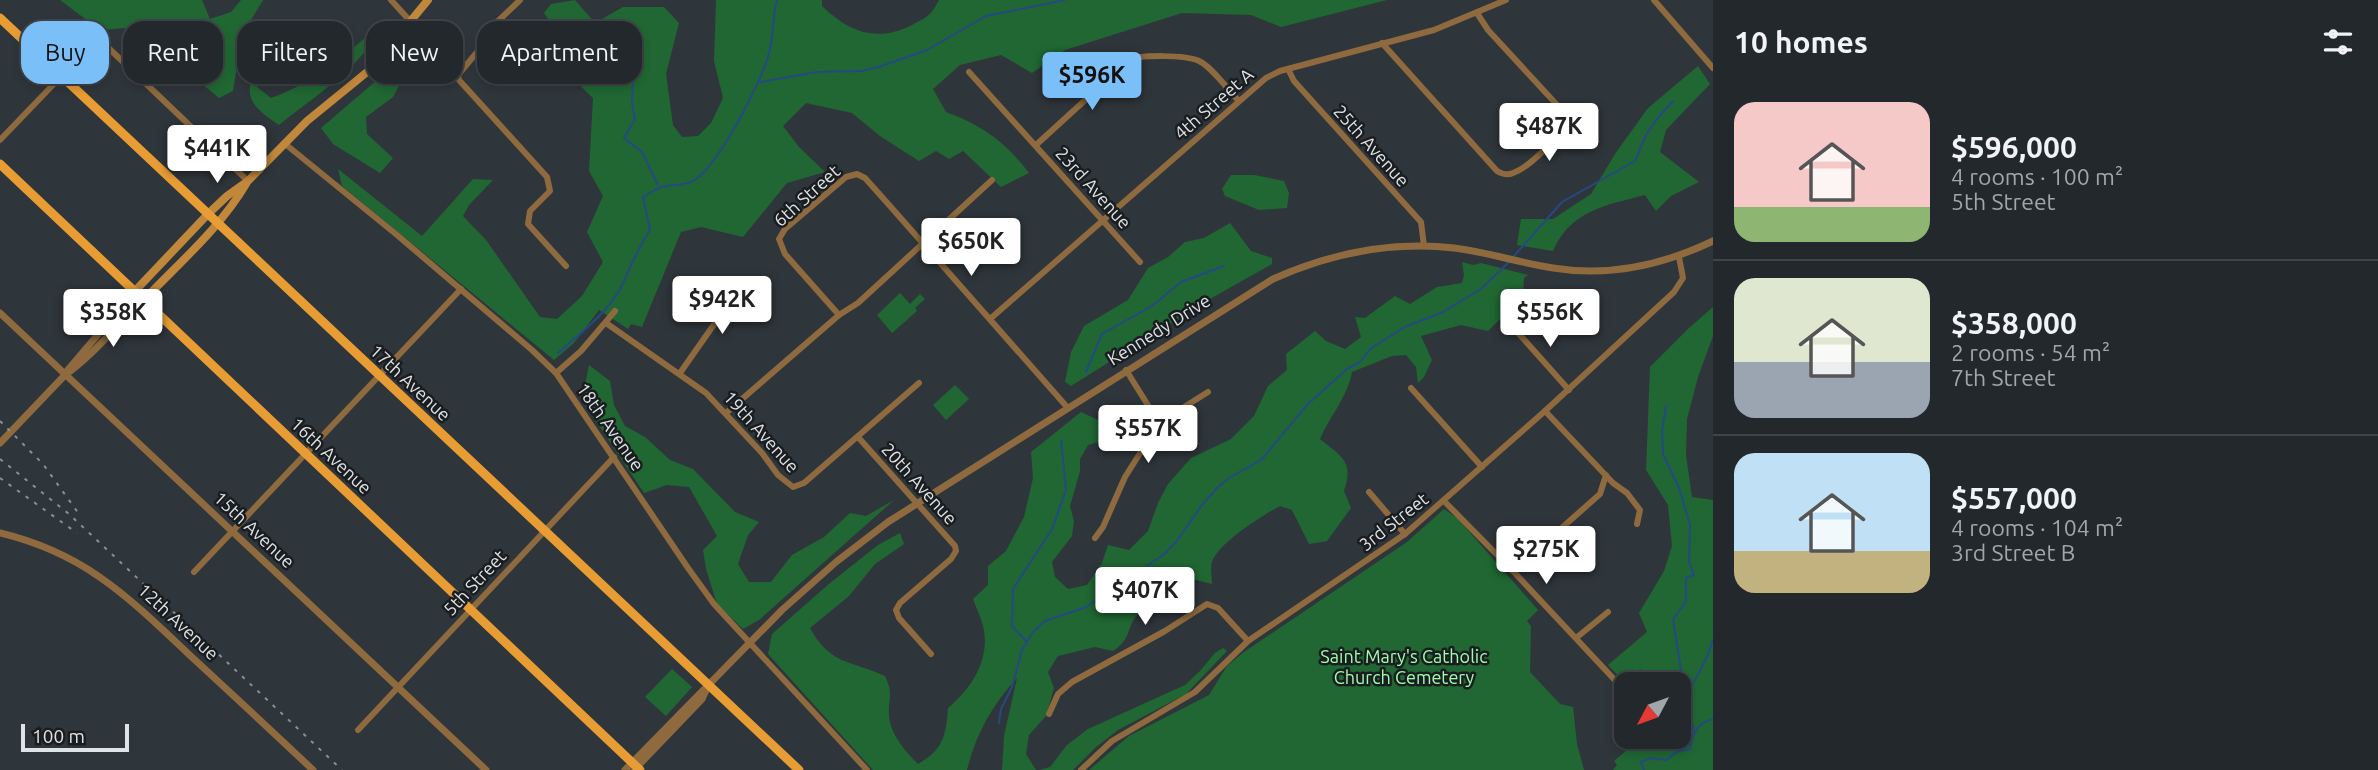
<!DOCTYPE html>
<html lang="en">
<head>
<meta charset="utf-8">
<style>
  :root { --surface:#23282c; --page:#2f3438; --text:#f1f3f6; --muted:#a3a6a9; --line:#404448; --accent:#7abff8 }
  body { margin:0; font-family:Ubuntu,sans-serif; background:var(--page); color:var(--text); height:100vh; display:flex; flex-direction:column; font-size:26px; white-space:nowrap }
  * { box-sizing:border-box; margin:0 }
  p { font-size:23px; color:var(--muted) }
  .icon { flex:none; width:38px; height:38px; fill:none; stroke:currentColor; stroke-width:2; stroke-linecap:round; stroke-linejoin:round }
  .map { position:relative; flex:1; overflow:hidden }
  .panel { display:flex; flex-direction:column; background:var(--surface); width:665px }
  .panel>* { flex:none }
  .top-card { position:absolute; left:21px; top:21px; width:665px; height:63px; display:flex; gap:14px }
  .needle { width:46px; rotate:229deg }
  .tools { position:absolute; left:1614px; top:672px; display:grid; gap:14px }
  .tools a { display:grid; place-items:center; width:77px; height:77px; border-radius:14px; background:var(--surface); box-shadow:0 4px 10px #0003,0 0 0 2px var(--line); font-size:35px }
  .scale { position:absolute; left:21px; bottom:18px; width:108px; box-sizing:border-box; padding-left:7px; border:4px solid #dee3e7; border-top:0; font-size:19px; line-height:24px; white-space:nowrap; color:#dee3e7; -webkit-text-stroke:5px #1a1d1f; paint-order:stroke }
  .price { position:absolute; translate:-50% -60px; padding:0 16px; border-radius:7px; background:#fff; color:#222; font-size:23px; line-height:46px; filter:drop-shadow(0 2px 4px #0008) }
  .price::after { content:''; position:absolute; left:50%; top:42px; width:21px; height:16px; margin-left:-10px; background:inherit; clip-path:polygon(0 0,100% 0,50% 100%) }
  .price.active { background:var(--accent); color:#111 }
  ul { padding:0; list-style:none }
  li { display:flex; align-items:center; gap:21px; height:175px; padding:0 21px }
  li+li { border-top:2px solid var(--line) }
  li span { display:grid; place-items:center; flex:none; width:196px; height:140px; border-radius:21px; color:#555 }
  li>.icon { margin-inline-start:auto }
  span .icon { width:84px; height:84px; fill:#fffc; stroke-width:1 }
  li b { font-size:30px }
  h2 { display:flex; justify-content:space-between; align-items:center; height:84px; padding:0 21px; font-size:30px }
  .chip { padding:0 24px; border-radius:21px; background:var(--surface); box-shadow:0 4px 10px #0003,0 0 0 2px var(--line); font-size:24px; line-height:63px }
  .chip.active { background:var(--accent); color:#111 }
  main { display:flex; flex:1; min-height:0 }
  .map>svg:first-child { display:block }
  .green { fill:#206733 }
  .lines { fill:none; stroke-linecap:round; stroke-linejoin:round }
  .stream { stroke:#254985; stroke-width:2 }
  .minor { stroke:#8f6a3e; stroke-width:6 }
  .tertiary { stroke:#8f6a3e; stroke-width:7 }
  .secondary { stroke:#c1873b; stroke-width:8 }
  .primary { stroke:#e89c34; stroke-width:9 }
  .rail { stroke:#898f93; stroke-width:2; stroke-dasharray:3.5 7; stroke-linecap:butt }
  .labels { text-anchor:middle; stroke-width:5; stroke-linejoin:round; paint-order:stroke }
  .street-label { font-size:18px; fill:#dee3e7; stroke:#1a1d1f }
  .park-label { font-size:18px; fill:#9efdae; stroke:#1a1d1f }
</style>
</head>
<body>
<main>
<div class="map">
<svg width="1713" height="770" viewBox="0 0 1713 770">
  <rect width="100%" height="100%" fill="#2f363b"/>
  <g class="green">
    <path d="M 60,0 L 202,0 L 210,19 L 231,12 L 241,0 L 263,0 L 242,35 L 233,91 L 219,98 L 166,54 L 126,28 L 100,30 Z"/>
    <path d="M 575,0 L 595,23 L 623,7 L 664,7 L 679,23 L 666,74 L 673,125 L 682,137 L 698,136 L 711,123 L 723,98 L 714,61 L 716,0 L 822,0 L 822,6 C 849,32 876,43 912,25 C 927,17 931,16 939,0 L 1387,0 L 1281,27 L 1251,15 L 1182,13 L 1065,50 L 1032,73 L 1001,55 L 960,65 L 933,89 L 946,112 C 981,125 1006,142 1029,173 L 1001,187 L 963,151 L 949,159 L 936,151 L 919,161 L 880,136 L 852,113 L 806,103 L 783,126 L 799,147 L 825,172 L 787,183 L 743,237 L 701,227 L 681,232 L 642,327 L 631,324 L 628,329 L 599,310 L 574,343 L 554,360 L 342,186 L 338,169 L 422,236 L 473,179 L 493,180 L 469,205 L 463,216 L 486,240 L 540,317 L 557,319 L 582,296 L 603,262 L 587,232 L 603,196 L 589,171 L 593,98 L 567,73 L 571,53 L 544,13 L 551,4 Z"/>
    <path d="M 383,22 C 367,64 313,97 279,125 C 241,100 245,91 263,53 L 271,55 L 257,87 L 271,98 C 317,81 347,54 383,22 Z"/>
    <path d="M 397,63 L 407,71 L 393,97 L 366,117 L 367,134 L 393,158 L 380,173 L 333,144 L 321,128 Z"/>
    <path d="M 1698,66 L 1710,84 L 1666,130 L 1660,152 L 1699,182 L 1671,196 L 1656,211 L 1645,195 C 1606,205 1570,211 1553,251 L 1517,245 L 1521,219 L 1553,219 L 1591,194 L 1615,154 L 1648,108 Z"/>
    <path d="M 1231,175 L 1254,175 L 1284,181 L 1289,193 L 1287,208 L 1259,210 L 1225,196 L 1222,189 Z"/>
    <path d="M 1230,223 L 1251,251 L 1272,258 L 1272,264 L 1208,300 L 1071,386 L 1065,382 L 1071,352 L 1084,326 L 1128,300 L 1148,268 L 1168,257 L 1185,242 L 1204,238 Z"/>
    <path d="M 1462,262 L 1473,265 L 1481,263 L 1528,275 L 1524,278 L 1523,297 L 1488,331 L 1461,325 L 1421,336 L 1432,360 L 1424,377 L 1418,383 L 1416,367 L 1406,355 L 1392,356 L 1352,372 C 1348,396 1330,416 1320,439 C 1342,457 1354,461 1344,491 L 1351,508 L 1327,541 L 1309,544 L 1292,510 L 1280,506 C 1262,516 1219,542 1212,562 C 1210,568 1212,578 1212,584 L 1192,579 C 1174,589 1152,599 1138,614 C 1126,627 1132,639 1113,651 L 1095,647 L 1058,656 L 1048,672 L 1054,688 L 1046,716 L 1029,735 L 1026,754 L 1036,770 L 1002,770 L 1004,736 L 1017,678 C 992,705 976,734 967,770 L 873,770 L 768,654 L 772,634 L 830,583 L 878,545 L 900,533 L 904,544 L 875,564 L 849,596 L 810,628 C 830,665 850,660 885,676 C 894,695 888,697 889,715 C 890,734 905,751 918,764 C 943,750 946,736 948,708 C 972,688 991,659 983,626 C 981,617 976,608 973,599 L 988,585 L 988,566 L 1006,551 L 1024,517 L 1033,478 L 1031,452 L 1081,412 L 1109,425 L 1102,441 L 1088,445 L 1080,459 L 1080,471 L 1070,506 L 1074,521 L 1072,536 L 1052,562 L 1055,577 L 1068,589 L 1087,585 L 1102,563 L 1108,545 L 1129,550 L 1148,531 L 1158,503 L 1168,484 L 1191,458 L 1231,439 L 1254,416 L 1268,386 L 1287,370 L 1286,354 L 1315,331 L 1326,341 L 1345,349 L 1361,337 L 1355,317 L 1365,318 L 1395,296 L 1410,304 L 1437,287 L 1462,283 L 1464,275 Z"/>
    <path d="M 900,293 L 910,304 L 920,294 L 925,299 L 915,308 L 917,311 L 892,333 L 877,315 Z"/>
    <path d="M 1713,307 L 1713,336 L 1698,377 L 1687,419 L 1686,455 L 1692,497 L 1713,500 L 1713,770 L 1613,770 L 1617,765 L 1614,761 L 1642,737 L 1678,737 L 1678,684 L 1662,684 L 1640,669 L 1625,683 L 1608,665 L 1647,632 L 1639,613 L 1664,571 L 1672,546 L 1668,505 L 1646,470 L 1650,367 L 1689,328 Z"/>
    <path d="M 589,365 L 610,381 L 614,405 L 625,426 L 645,437 L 670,460 L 693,469 L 735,512 L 759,522 L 748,535 L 738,564 L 749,582 L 771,582 L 792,555 L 824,537 L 850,513 L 866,516 L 894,500 L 759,620 L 743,629 L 717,604 L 706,569 L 703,550 L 717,536 L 689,487 L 667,485 L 644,493 L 582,400 Z"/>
    <path d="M 955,385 L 969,399 L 946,420 L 933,405 Z"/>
    <path d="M 1444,509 L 1457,518 L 1538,610 L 1527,621 L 1531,626 L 1530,672 L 1560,704 L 1573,707 L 1577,744 L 1584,770 L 1089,770 L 1129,736 L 1209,695 L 1227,666 L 1244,652 L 1407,542 Z"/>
    <path d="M 1223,648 L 1227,651 L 1186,694 L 1118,730 L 1096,747 L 1073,770 L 1039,770 L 1050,767 L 1067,745 L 1088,729 L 1185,685 L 1200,671 L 1215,653 Z"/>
    <path d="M 672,669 L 692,687 L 666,716 L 645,697 Z"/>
  </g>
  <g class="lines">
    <g class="stream">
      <path d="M 599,57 L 633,78 L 632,103 L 635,119 L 624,138 L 642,152 L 658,185"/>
      <path d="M 760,82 L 817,72 L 861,71 L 879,67 L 927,50 L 986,16 L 1065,0"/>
      <path d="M 1513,257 L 1562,202 L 1635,161 L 1646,135 L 1656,120 L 1673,101"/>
      <path d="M 558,353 C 579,334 606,314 620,289 C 630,269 637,249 650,230 L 643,197 C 649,194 655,189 662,187 C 671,184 685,186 693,181 C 718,167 762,81 769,53 C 774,36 772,17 777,0"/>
      <path d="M 1086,372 L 1102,334 L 1152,306 L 1181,282 L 1224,266"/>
      <path d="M 1666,406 L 1662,431 L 1663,454 L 1679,488 L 1690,525 L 1689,562 L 1694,575 L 1686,578 L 1686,602 L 1673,619 L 1682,677 L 1694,731"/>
      <path d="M 1027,642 L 1012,626 L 1013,589 L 1052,529 L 1066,490 L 1061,440"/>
      <path d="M 1688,693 L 1706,659 L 1713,640"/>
      <path d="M 999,723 L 1001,709 L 1012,687 L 1022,650 L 1033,632 L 1045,621 L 1086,607 L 1163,555 L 1176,542 L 1202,505 L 1218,487 L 1229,478 L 1261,460 L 1308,404 L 1347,369 L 1360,362 L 1371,348 L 1405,327 L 1443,312 L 1481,289 L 1510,261"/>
      <path d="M 1644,770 L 1641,762 L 1651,758 L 1667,760 L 1676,752 L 1690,749 C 1693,734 1696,723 1713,719"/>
    </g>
    <g class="minor">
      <path d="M 391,0 L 411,22"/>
      <path d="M 520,0 L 493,26 L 478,51 L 458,75 L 459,80 L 547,177 L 550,191 L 530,211 L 528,224 L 566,266"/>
      <path d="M 1654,0 L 1713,68"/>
      <path d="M 1382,43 L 1497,171 C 1502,174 1507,176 1513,173 C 1528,168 1563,135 1565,120 L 1558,106 L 1488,30 L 1477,13"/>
      <path d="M 1288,69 L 1294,81 L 1421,222 L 1424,246"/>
      <path d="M 969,72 L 1140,262"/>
      <path d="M 0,140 L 98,38 L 248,181"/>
      <path d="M 284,143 L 397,235 L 532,350 L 556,373 L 688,568 L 714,604 L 867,770"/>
      <path d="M 1036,145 L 1128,61 C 1138,54 1187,55 1199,61 C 1212,67 1228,90 1239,101"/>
      <path d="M 839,315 L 785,254 L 779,239 L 785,229 L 846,177 L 857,174 L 865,178 L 890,206 L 1067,407"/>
      <path d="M 990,319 L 1266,78 L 1280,71 L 1434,30 L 1506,0"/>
      <path d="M 606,323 L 706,393 L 762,453 L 778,475 L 793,487 L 804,483 L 919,383"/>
      <path d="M 1511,325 L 1569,390"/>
      <path d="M 1126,370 L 1159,423"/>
      <path d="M 556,373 L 581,351 L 615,311"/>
      <path d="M 680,373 L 729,303 L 731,286"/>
      <path d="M 1411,388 L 1482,467"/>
      <path d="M 1545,411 L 1613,483 L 1627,493 L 1640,510 L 1637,524"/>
      <path d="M 726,413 L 839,315 L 858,303 L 992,180"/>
      <path d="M 858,437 L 955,546 L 956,551 L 951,559 L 900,603 L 896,610 L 899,618 L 931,654"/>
      <path d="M 1369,492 L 1405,534"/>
      <path d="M 1444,501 L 1513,571 L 1626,692"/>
      <path d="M 1095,538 L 1103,527 L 1125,477 L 1156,428 L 1165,419 L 1208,392"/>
      <path d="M 1513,571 L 1600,494 L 1606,475"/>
      <path d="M 194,572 L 461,289"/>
      <path d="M 1576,638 L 1608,612"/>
      <path d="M 1049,714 L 1058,694 L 1072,682 L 1165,631 L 1207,604 L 1218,608 L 1248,641"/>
      <path d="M 358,730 L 614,457"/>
      <path d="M 1081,770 L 1112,741 L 1195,692 L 1248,641 L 1405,534 L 1545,411 L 1674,292 L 1683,278 L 1679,257"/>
    </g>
    <g class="tertiary">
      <path d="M 0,313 L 486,770"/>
      <path d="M 67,371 L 135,291"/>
      <path d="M 0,443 L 65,375 C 95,354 117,324 144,300"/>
      <path d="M 0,533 C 88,554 131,600 195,660 C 234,696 274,733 313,770"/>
      <path d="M 635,769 L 702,699 L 708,686"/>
      <path d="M 625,770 L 782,610 L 836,562 L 888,522 L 1273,279 C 1331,253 1390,241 1454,248 C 1487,252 1520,263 1553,268 C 1608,277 1663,265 1713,241"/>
    </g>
    <g class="secondary">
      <path d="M 135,291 L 208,214 L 227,196 L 248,181 L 307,121 L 372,68 L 428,0"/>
      <path d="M 144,300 C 179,263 220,228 246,184"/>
    </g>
    <g class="primary">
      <path d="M 0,18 L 799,770"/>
      <path d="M 0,164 L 640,770"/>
    </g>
    <g class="rail">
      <path d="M 0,421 L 43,464 L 79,514"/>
      <path d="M 0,459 L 69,514 L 342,770"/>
      <path d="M 0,478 L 77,533"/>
    </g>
  </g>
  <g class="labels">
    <g class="street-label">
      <text transform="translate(1214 104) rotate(-41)" y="6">4th Street A</text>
      <text transform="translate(1371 146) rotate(48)" y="6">25th Avenue</text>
      <text transform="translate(1093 188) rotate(48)" y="6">23rd Avenue</text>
      <text transform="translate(807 196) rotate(-42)" y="6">6th Street</text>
      <text transform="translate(1159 330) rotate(-32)" y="6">Kennedy Drive</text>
      <text transform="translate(410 383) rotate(43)" y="6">17th Avenue</text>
      <text transform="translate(610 427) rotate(55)" y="6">18th Avenue</text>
      <text transform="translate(761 432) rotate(48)" y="6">19th Avenue</text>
      <text transform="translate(331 456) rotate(43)" y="6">16th Avenue</text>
      <text transform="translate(919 484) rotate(48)" y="6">20th Avenue</text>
      <text transform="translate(1394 522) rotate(-38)" y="6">3rd Street</text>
      <text transform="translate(254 530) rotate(43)" y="6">15th Avenue</text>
      <text transform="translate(475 583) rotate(-47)" y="6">5th Street</text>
      <text transform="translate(178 622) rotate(43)" y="6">12th Avenue</text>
    </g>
    <g class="park-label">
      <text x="1404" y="663">Saint Mary's Catholic<tspan x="1404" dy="21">Church Cemetery</tspan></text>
    </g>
  </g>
</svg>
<div class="tools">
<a><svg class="needle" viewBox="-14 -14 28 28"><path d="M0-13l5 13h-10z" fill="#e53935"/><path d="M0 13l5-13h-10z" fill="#a3a6a9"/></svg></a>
</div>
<div class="scale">100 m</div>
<b class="price active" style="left:1092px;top:112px">$596K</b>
<b class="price" style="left:1549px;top:163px">$487K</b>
<b class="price" style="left:217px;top:185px">$441K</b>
<b class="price" style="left:971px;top:278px">$650K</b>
<b class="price" style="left:722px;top:336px">$942K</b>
<b class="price" style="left:113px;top:349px">$358K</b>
<b class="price" style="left:1550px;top:349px">$556K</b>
<b class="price" style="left:1148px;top:465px">$557K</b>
<b class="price" style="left:1546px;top:586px">$275K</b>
<b class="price" style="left:1145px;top:627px">$407K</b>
<div class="top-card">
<a class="chip active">Buy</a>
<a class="chip">Rent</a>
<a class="chip">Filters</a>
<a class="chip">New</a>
<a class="chip">Apartment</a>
</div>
</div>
<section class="panel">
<h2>10 homes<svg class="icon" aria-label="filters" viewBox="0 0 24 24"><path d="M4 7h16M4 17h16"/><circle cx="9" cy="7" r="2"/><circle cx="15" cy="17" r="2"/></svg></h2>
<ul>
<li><span style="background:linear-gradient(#f6c9c9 75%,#8fb573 0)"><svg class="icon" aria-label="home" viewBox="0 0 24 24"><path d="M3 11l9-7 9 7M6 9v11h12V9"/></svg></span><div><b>$596,000</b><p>4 rooms · 100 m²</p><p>5th Street</p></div></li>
<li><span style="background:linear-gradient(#dfe7d0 60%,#9aa5b1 0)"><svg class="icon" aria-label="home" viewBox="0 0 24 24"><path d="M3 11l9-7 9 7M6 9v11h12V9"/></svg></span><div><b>$358,000</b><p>2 rooms · 54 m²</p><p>7th Street</p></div></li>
<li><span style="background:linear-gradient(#bfe0f5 70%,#c2b280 0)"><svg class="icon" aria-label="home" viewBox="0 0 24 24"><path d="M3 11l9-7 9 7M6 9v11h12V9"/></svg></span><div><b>$557,000</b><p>4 rooms · 104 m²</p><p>3rd Street B</p></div></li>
</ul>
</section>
</main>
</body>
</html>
